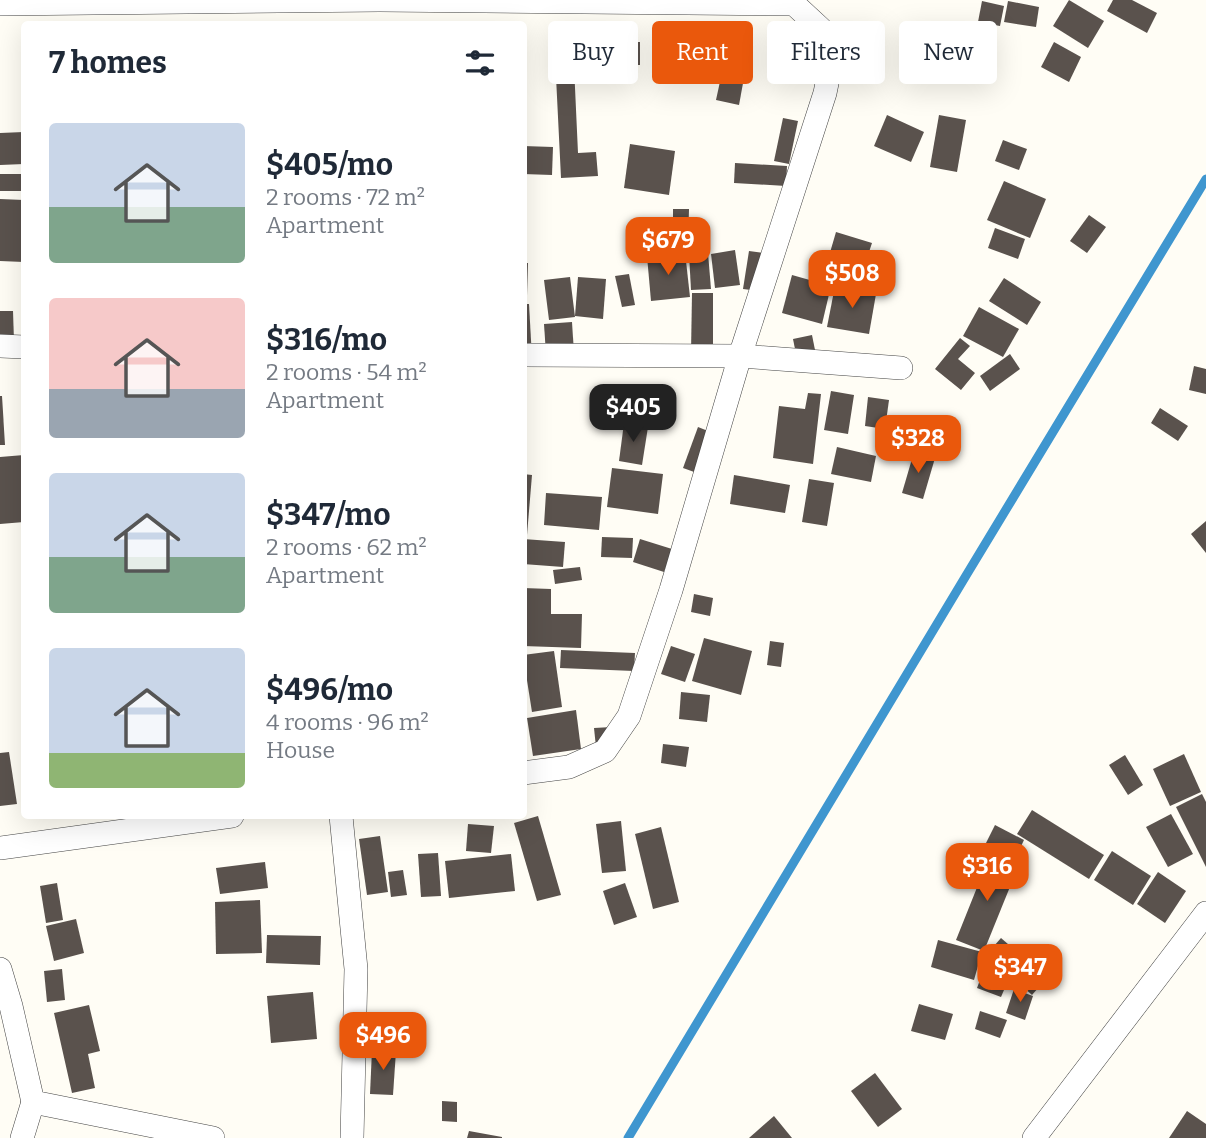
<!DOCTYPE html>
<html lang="en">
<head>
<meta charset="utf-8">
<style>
  :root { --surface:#fff; --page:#f2f2f3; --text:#1f2937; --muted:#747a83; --accent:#ea580c }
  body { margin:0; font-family:Bitter,serif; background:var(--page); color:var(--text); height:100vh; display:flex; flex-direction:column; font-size:26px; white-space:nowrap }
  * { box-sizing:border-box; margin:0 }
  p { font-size:23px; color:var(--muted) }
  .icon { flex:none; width:38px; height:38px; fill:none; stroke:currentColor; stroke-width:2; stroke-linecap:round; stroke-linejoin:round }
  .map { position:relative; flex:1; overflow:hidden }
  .drawer { position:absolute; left:21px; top:21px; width:506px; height:798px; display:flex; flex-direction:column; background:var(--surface); border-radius:7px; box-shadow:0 7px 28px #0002 }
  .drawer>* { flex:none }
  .hud { position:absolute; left:548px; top:21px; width:553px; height:63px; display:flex; gap:14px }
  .price { position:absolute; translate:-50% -60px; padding:0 16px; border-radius:14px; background:var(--accent); color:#fff; font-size:23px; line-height:46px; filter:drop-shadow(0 2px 4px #0008) }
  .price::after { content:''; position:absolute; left:50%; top:42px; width:21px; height:16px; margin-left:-10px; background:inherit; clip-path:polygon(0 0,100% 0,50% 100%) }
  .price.on { background:#222; color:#fff }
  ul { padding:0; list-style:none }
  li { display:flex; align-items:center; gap:21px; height:175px; padding:0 28px }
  li span { display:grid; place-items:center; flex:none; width:196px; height:140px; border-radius:7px; color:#555 }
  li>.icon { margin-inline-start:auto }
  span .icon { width:84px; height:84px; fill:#fffc; stroke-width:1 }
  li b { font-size:30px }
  h2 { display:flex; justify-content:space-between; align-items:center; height:84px; padding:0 28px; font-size:30px }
  .chip { padding:0 24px; border-radius:7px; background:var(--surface); box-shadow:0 7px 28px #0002; font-size:24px; line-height:63px }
  .chip.on { background:var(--accent); color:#fff }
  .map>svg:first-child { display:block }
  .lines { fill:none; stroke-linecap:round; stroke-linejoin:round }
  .stream { stroke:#3f96cf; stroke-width:9 }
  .building { fill:#5a524d }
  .minor-casing { stroke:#444; stroke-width:24 }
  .minor { stroke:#fff; stroke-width:23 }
</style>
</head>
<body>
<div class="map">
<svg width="1206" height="1138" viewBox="0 0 1206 1138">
  <rect width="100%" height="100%" fill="#fffdf5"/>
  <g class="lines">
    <path class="stream" d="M 628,1138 L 967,574 L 1206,179"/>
  </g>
  <g class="building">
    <path d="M 1069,0 L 1104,21 L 1088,48 L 1053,26 Z"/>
    <path d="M 1113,0 L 1132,0 L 1157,13 L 1147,33 L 1107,11 Z"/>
    <path d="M 982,1 L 1004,6 L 1000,26 L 978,22 Z"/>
    <path d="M 1008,1 L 1039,7 L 1036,27 L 1004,22 Z"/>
    <path d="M 603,34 L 604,64 L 574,66 L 578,153 L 596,152 L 598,176 L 561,178 L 554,36 Z"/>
    <rect x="625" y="42" width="15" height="23"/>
    <path d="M 1054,42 L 1081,57 L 1069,82 L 1041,67 Z"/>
    <path d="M 724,63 L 746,67 L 739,105 L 716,100 Z"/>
    <path d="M 887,115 L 924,132 L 911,162 L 874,146 Z"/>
    <path d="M 939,115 L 966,120 L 957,172 L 930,167 Z"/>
    <path d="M 783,118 L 798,121 L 789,164 L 774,161 Z"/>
    <path d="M 24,132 L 24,164 L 0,165 L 0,133 Z"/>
    <path d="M 1003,140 L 1027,149 L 1019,170 L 995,161 Z"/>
    <path d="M 630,144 L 675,151 L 669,195 L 624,188 Z"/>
    <path d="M 523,146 L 553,147 L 552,175 L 523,174 Z"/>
    <path d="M 735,163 L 787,166 L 786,186 L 734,183 Z"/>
    <rect x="0" y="174" width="24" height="17"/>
    <path d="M 1004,181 L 1046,199 L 1030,238 L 987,220 Z"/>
    <path d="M 0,199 L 24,200 L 24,262 L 0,261 Z"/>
    <path d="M 673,209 L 689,209 L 688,243 L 673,243 Z"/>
    <path d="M 1089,215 L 1106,227 L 1087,253 L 1070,241 Z"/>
    <path d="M 995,228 L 1025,239 L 1018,259 L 988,248 Z"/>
    <path d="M 836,232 L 872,243 L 864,267 L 829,256 Z"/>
    <path d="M 735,250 L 740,285 L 715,288 L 711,254 Z"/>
    <path d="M 749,251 L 764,253 L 759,291 L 743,289 Z"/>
    <path d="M 685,252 L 690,297 L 651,301 L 647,256 Z"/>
    <path d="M 708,253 L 711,289 L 691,290 L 689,254 Z"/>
    <path d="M 523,263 L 528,263 L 527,296 L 523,296 Z"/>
    <path d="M 629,274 L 635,305 L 622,307 L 615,276 Z"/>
    <path d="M 792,275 L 831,286 L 822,324 L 782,313 Z"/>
    <path d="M 570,277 L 575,317 L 549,320 L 544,280 Z"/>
    <path d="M 578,277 L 606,279 L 603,319 L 575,316 Z"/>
    <path d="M 1004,278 L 1041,302 L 1027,325 L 989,301 Z"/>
    <path d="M 835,286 L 876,294 L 869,334 L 827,327 Z"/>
    <path d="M 692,293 L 713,293 L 713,353 L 691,353 Z"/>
    <path d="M 523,304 L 529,304 L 532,358 L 523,359 Z"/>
    <path d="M 979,307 L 1019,329 L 1003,357 L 963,336 Z"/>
    <path d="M 0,311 L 13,311 L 14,341 L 0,341 Z"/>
    <path d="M 572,322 L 574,353 L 546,354 L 544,324 Z"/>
    <path d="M 812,335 L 816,355 L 797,359 L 793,339 Z"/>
    <path d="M 960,338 L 970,346 L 958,359 L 975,373 L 961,390 L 935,369 Z"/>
    <path d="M 1010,354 L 1020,369 L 990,391 L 980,376 Z"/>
    <path d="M 1194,366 L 1206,369 L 1206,394 L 1189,390 Z"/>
    <path d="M 831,391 L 854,395 L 848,434 L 824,430 Z"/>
    <path d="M 808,393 L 821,394 L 813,464 L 773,458 L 779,406 L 805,409 Z"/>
    <path d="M 0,396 L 2,396 L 5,445 L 0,445 Z"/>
    <path d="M 868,397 L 889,400 L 885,429 L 865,426 Z"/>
    <path d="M 1160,408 L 1188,426 L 1178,441 L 1151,423 Z"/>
    <path d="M 624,423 L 648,427 L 642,465 L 619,461 Z"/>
    <path d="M 698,427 L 713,433 L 697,473 L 683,468 Z"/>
    <path d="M 837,447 L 876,456 L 871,482 L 831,474 Z"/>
    <path d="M 914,452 L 935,458 L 923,499 L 902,493 Z"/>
    <path d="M 24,455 L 24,522 L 0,524 L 0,457 Z"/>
    <path d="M 612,468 L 663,474 L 658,514 L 607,507 Z"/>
    <path d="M 523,474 L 532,475 L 527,535 L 523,535 Z"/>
    <path d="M 734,475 L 790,485 L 785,513 L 730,504 Z"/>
    <path d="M 809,479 L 834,483 L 827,526 L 802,522 Z"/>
    <path d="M 546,493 L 602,497 L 599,530 L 544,525 Z"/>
    <path d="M 1206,521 L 1206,553 L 1191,534 Z"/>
    <path d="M 602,537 L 633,538 L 632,558 L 601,557 Z"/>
    <path d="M 523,539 L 565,542 L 563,567 L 523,564 Z"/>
    <path d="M 640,539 L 672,549 L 664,572 L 633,562 Z"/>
    <path d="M 580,567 L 582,580 L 555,584 L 553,570 Z"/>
    <path d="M 523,588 L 551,589 L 551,614 L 582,614 L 581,648 L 523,646 Z"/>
    <path d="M 694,594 L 713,598 L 710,616 L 691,612 Z"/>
    <path d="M 704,638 L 752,651 L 741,695 L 692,681 Z"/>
    <path d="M 770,641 L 784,643 L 781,667 L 767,665 Z"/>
    <path d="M 671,646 L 695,654 L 685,682 L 661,674 Z"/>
    <path d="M 561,650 L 635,653 L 634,671 L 560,668 Z"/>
    <path d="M 554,651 L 562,707 L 532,712 L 523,655 Z"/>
    <path d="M 681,692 L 710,695 L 707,722 L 679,719 Z"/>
    <path d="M 576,710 L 581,749 L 533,756 L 527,718 Z"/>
    <path d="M 612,727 L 597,757 L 594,728 Z"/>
    <path d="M 663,744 L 689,747 L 686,767 L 661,763 Z"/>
    <path d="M 9,752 L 17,804 L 0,806 L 0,753 Z"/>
    <path d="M 1184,754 L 1201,792 L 1170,806 L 1153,769 Z"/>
    <path d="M 1125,755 L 1143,785 L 1128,795 L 1109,765 Z"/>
    <path d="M 1202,794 L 1206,802 L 1206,867 L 1176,807 Z"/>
    <path d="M 1032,810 L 1104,855 L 1089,879 L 1017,834 Z"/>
    <path d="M 1171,814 L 1193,854 L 1168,867 L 1146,827 Z"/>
    <path d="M 538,816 L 561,895 L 537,901 L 514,823 Z"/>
    <path d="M 621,821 L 626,871 L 602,873 L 596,824 Z"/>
    <path d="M 468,824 L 494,826 L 491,853 L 466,851 Z"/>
    <path d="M 995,825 L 1024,840 L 1015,859 L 986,843 Z"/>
    <path d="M 661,827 L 679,902 L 653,909 L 635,834 Z"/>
    <path d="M 380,836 L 388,892 L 367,895 L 359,839 Z"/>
    <path d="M 1112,851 L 1151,876 L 1133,905 L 1094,880 Z"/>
    <path d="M 438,853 L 441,896 L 421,897 L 418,854 Z"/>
    <path d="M 511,854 L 515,891 L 449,898 L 445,861 Z"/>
    <path d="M 990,855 L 1018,867 L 984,951 L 956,940 Z"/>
    <path d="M 265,862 L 268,888 L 220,894 L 216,868 Z"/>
    <path d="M 403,870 L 407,895 L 391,897 L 388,872 Z"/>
    <path d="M 1158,872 L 1186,891 L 1165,923 L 1137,904 Z"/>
    <path d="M 57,883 L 63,920 L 46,923 L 40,886 Z"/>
    <path d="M 625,883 L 637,917 L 614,925 L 603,891 Z"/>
    <path d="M 260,900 L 262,953 L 216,954 L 215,902 Z"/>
    <path d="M 76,919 L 84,953 L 54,961 L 46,926 Z"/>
    <path d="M 267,935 L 321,936 L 320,965 L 266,963 Z"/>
    <path d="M 1001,938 L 1047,978 L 1032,995 L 987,954 Z"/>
    <path d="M 938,940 L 982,952 L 974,980 L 931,967 Z"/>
    <path d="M 985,967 L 1010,976 L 1001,997 L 977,988 Z"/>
    <path d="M 62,969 L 65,1000 L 47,1002 L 44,971 Z"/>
    <path d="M 1014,989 L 1033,996 L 1025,1020 L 1006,1013 Z"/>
    <path d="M 313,992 L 317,1039 L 271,1043 L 267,996 Z"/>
    <path d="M 919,1004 L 953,1014 L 945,1040 L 911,1031 Z"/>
    <path d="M 89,1005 L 100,1051 L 88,1054 L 95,1088 L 72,1093 L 54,1013 Z"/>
    <path d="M 980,1011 L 1007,1020 L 1000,1038 L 975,1029 Z"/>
    <path d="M 372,1050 L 396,1051 L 393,1095 L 370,1094 Z"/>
    <path d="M 875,1073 L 902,1109 L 878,1127 L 851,1091 Z"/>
    <path d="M 442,1101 L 457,1102 L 457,1122 L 442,1121 Z"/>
    <path d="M 1187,1111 L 1206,1124 L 1206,1138 L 1169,1138 Z"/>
    <path d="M 774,1116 L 792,1138 L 749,1138 Z"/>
    <path d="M 469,1131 L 502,1137 L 502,1138 L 467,1138 Z"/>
  </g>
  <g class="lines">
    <defs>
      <g id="minor">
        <path d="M 0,4 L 380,0 L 794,4 L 821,29 L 833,54 L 825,93 L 740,356 L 671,590 L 629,716 L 605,751 L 569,767 L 523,773"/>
        <path d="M 0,346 L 24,347"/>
        <path d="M 523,355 L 740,356 L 901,368"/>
        <path d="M 341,816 L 356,969 L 352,1138"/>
        <path d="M 0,848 L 232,816"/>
        <path d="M 0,969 L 11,1006 L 33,1102 L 213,1138"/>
        <path d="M 22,1138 L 33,1102"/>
        <path d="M 1034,1138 L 1206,913"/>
      </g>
    </defs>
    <use href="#minor" class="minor-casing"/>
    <use href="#minor" class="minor"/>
  </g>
</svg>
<b class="price" style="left:668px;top:277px">$679</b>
<b class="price" style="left:852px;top:310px">$508</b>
<b class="price on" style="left:633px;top:444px">$405</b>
<b class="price" style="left:918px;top:475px">$328</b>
<b class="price" style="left:987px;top:903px">$316</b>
<b class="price" style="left:1020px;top:1004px">$347</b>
<b class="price" style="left:383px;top:1072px">$496</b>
<div class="hud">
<a class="chip">Buy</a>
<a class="chip on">Rent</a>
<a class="chip">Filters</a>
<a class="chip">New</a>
</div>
<section class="drawer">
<h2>7 homes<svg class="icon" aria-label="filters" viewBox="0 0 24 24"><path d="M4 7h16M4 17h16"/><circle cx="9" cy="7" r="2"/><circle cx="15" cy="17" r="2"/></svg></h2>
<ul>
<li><span style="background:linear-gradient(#c9d6e8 60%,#7fa58c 0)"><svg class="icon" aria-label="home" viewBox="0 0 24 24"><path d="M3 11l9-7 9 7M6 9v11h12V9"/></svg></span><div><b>$405/mo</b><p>2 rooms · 72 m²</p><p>Apartment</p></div></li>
<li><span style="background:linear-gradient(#f6c9c9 65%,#9aa5b1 0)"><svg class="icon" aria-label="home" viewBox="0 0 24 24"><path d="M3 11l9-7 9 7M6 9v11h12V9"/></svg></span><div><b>$316/mo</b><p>2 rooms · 54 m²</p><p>Apartment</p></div></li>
<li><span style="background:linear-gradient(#c9d6e8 60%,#7fa58c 0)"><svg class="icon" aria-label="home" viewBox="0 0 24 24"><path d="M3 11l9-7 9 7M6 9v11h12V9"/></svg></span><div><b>$347/mo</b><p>2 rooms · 62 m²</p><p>Apartment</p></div></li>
<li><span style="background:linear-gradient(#c9d6e8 75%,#8fb573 0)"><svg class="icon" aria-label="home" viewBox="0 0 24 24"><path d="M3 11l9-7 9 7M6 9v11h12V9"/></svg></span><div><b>$496/mo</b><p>4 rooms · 96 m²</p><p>House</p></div></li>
</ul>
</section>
</div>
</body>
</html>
